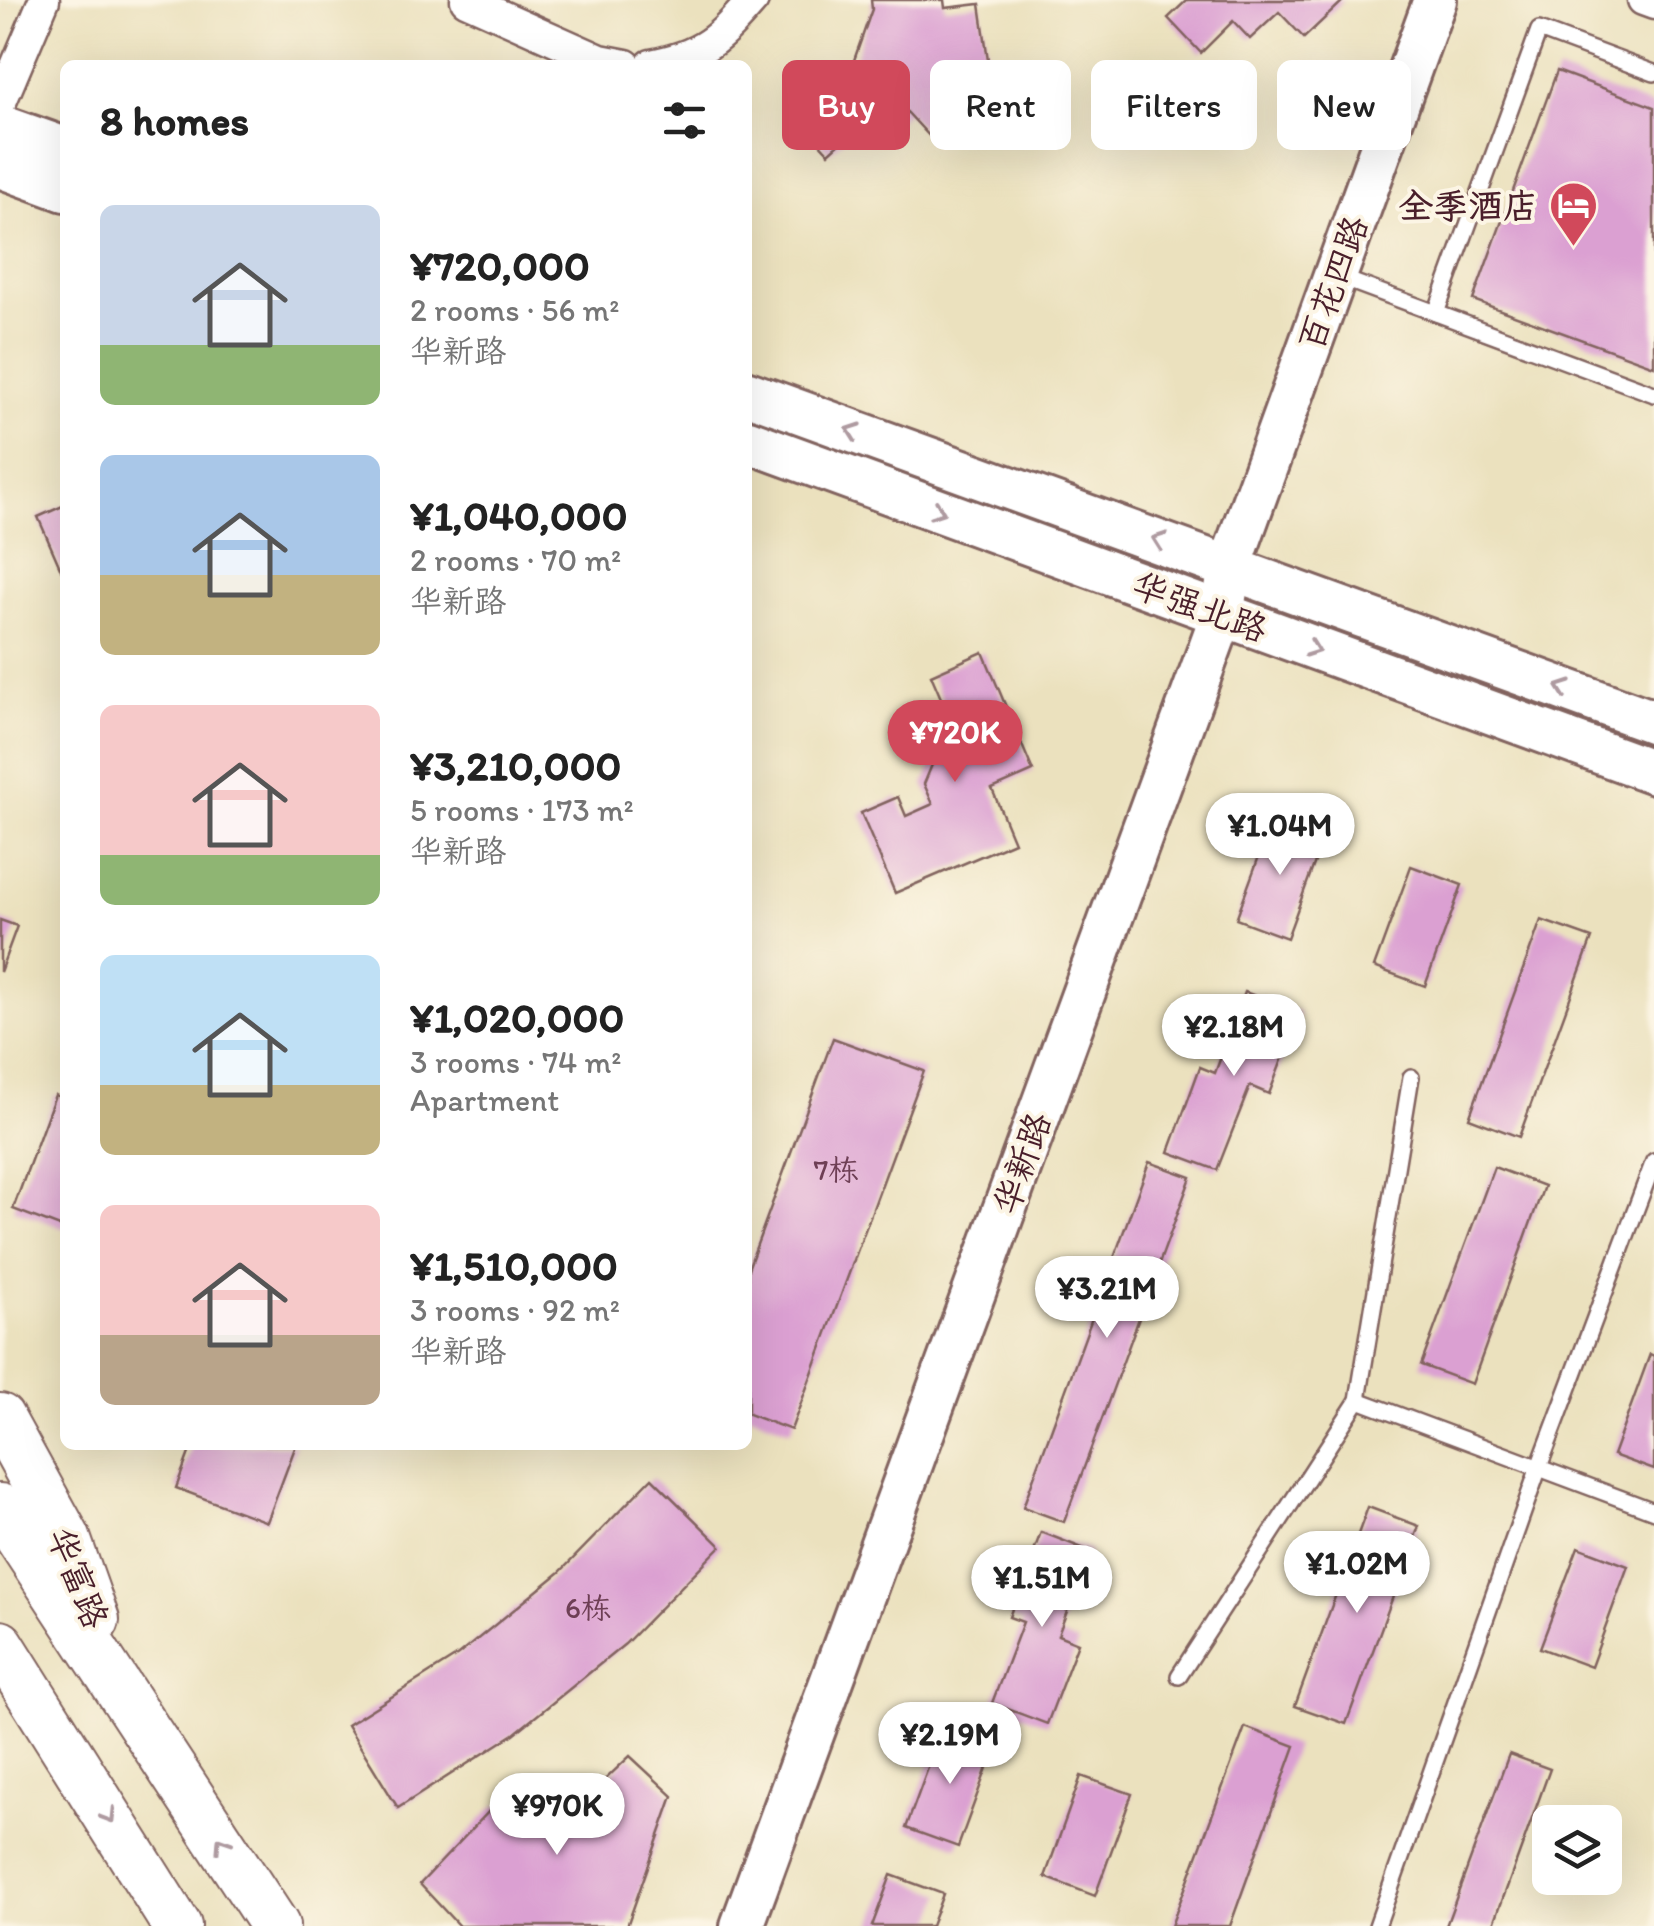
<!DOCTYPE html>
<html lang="en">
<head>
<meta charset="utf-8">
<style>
  :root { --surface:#fff; --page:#f2f2f2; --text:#222; --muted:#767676; --accent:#d1495b }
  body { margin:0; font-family:Itim,"LXGW WenKai TC",sans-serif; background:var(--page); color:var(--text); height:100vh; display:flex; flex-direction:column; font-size:38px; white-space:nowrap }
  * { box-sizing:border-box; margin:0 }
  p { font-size:32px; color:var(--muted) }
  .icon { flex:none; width:55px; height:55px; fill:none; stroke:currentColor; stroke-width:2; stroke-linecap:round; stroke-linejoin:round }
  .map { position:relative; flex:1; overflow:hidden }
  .side { position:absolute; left:60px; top:60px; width:692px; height:1390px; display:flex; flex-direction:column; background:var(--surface); border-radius:15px; box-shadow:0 10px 40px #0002 }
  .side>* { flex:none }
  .guide { position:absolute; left:782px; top:60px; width:720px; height:90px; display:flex; gap:20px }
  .tools { position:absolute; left:1532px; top:1805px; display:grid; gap:20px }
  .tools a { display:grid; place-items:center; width:90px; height:90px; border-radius:15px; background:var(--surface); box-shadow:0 10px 40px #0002; font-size:50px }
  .price { position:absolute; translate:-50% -85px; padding:0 22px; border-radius:35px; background:#fff; color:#222; font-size:32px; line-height:65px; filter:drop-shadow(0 2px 5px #0008) }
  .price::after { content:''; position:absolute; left:50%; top:60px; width:30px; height:22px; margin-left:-15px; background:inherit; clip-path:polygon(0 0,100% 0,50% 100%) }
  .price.on { background:var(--accent); color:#fff }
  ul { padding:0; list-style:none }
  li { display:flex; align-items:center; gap:30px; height:250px; padding:0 40px }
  li span { display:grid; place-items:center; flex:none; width:280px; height:200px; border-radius:15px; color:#555 }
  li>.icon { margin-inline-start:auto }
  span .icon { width:120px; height:120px; fill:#fffc; stroke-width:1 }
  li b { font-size:42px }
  h2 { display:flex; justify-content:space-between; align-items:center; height:120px; padding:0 40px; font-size:42px }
  .pill { padding:0 35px; border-radius:15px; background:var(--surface); box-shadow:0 10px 40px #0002; font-size:35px; line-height:90px }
  .pill.on { background:var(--accent); color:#fff }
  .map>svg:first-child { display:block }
  .building { fill:#dba0d2 }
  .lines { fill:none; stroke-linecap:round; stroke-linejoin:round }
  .lane-casing { stroke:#82635e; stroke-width:20 }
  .street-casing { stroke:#82635e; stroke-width:35 }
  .secondary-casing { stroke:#82635e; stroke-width:48 }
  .primary-casing { stroke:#82635e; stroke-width:52 }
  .lane { stroke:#fff; stroke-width:15 }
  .street { stroke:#fff; stroke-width:30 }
  .secondary { stroke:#fff; stroke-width:42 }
  .primary { stroke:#fff; stroke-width:48 }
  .oneway { stroke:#ae9aa0 }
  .labels { text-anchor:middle; stroke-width:8; stroke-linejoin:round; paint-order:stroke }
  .number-label { font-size:30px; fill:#6e3f55 }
  .poi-label { font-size:35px; font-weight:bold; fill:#4a1f2b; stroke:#fcf5e5; text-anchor:end }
  .street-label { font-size:35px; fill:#4a1f2b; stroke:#fcf5e5 }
</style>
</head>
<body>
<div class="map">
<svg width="1654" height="1926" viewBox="0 0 1654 1926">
  <rect width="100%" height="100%" fill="#fcf5e5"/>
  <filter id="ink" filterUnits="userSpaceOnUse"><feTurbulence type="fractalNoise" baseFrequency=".01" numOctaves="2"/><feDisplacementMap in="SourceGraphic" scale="20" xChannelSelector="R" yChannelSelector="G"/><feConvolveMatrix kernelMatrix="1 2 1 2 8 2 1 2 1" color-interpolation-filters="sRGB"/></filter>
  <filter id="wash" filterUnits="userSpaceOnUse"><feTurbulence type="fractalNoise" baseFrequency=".0048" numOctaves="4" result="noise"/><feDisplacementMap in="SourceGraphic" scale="40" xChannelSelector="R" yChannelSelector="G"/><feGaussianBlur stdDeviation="2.25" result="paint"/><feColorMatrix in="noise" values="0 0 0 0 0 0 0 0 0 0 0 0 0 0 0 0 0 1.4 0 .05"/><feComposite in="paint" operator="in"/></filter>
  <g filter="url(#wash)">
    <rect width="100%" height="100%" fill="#ebe1be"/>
    <g id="blocks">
      <g class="building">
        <path d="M 871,0 L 944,0 L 945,8 L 980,4 L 988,60 L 1002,65 L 988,104 L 974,99 L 932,139 L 907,112 L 879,139 L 863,122 L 829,153 L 796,118 L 852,66 L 872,9 Z"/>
        <path d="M 1187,0 L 1344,0 L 1304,38 L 1279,12 L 1250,39 L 1233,21 L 1201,53 L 1168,18 Z"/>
        <path d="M 1557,71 L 1654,107 L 1654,366 L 1473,300 Z"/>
        <path d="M 65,505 L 65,579 L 38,517 Z"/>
        <path d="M 983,652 L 1033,771 L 992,789 L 1014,842 L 895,893 L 861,813 L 898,797 L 906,816 L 933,804 L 924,784 L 939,748 L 959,740 L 931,675 Z"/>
        <path d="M 1273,818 L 1324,837 L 1287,938 L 1236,919 Z"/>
        <path d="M 1411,866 L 1462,885 L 1425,986 L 1374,967 Z"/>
        <path d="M 0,920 L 17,926 L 0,972 Z"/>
        <path d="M 1541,920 L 1592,938 L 1519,1137 L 1469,1118 Z"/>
        <path d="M 1245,992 L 1300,1013 L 1269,1094 L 1250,1086 L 1217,1170 L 1169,1152 L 1200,1067 L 1215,1073 Z"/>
        <path d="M 833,1038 L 924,1071 L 791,1430 L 748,1414 L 748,1269 Z"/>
        <path d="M 55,1095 L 65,1099 L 65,1229 L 13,1209 Z"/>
        <path d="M 1149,1162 L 1191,1177 L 1064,1522 L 1023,1507 Z"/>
        <path d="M 1494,1167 L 1544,1186 L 1472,1384 L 1421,1365 Z"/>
        <path d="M 1650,1354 L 1654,1356 L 1654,1470 L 1613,1455 Z"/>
        <path d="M 192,1445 L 296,1445 L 267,1522 L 176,1488 Z"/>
        <path d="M 652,1478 L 721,1546 L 625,1644 L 514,1734 L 398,1808 L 347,1725 L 458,1655 L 560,1572 Z"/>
        <path d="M 1368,1507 L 1419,1526 L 1346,1724 L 1295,1706 Z"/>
        <path d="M 1041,1532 L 1090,1551 L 1058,1635 L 1078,1643 L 1047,1724 L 992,1703 L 1023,1622 L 1009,1617 Z"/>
        <path d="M 1578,1547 L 1628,1566 L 1591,1667 L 1540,1648 Z"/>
        <path d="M 943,1727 L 995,1746 L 958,1847 L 906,1828 Z"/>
        <path d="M 1245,1727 L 1295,1746 L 1230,1926 L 1171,1926 Z"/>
        <path d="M 1509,1754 L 1550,1769 L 1493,1926 L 1446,1926 Z"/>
        <path d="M 630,1756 L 673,1796 L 627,1926 L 459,1926 L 420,1884 L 493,1807 L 592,1792 Z"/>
        <path d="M 1081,1776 L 1132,1794 L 1095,1896 L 1045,1877 Z"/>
        <path d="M 891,1875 L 943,1894 L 931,1926 L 872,1926 Z"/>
      </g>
    </g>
  </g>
  <g filter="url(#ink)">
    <use href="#blocks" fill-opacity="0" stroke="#82635e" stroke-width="2.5"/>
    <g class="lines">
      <defs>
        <g id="lane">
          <path d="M 1339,277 L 1654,394"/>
          <path d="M 1436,313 L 1539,30 L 1654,73"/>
          <path d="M 1358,1400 L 1654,1511"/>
          <path d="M 1179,1676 L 1358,1400 L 1411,1077"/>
          <path d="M 1377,1926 L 1539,1467 L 1654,1161"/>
        </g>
        <g id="street">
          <path d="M 466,0 L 600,60 L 626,65"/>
          <path d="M 1643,0 L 1654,4"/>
          <path d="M 651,65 C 704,55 719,39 753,0"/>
          <path d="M 0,104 L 44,0"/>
        </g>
        <g id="secondary">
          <path d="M 0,126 L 65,149"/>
          <path d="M 0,166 L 65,190"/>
          <path d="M 748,393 L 1654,722"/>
          <path d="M 748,441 L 1654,772"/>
          <path d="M 742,1926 L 1222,615 L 1230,566 L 1435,0"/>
        </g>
        <g id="primary">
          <path d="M 0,1418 L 66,1538 L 95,1620"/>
          <path d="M 0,1508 L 275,1926"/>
          <path d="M 0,1645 L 177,1926"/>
        </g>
      </defs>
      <use href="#lane" class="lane-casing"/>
      <use href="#street" class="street-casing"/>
      <use href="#secondary" class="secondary-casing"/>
      <use href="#primary" class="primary-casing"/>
      <use href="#lane" class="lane"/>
      <use href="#street" class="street"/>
      <use href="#secondary" class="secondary"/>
      <use href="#primary" class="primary"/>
    </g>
    <defs><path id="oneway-chevron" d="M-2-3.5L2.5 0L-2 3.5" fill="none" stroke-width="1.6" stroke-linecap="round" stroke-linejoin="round" transform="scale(2.5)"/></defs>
    <g class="oneway">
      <use href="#oneway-chevron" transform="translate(853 431) rotate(-160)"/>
      <use href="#oneway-chevron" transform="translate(938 511) rotate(20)"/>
      <use href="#oneway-chevron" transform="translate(1159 540) rotate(-160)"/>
      <use href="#oneway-chevron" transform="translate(1313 649) rotate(20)"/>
      <use href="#oneway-chevron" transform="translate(1563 688) rotate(-160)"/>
      <use href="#oneway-chevron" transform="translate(109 1816) rotate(58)"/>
      <use href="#oneway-chevron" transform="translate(222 1844) rotate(-123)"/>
    </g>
  </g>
  <defs>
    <symbol id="hotel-pin" viewBox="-11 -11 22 30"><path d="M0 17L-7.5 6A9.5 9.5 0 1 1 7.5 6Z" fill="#d1495b" stroke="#fcf5e5"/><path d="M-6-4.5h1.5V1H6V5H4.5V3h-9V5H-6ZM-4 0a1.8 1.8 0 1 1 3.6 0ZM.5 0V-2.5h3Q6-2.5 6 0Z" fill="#fff"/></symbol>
  </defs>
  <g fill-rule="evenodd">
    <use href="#hotel-pin" x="1546" y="178" width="55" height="75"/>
  </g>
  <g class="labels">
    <g class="number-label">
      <text x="836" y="1180">7栋</text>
      <text x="588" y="1618">6栋</text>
    </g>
    <g class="poi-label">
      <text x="1538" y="218">全季酒店</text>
    </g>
    <g class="street-label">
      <text transform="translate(1333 283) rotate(-70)" y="12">百花四路</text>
      <text transform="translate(1200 607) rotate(20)" y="12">华强北路</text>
      <text transform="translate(1022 1163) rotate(-70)" y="12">华新路</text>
      <text transform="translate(78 1578) rotate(68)" y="12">华富路</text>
    </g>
  </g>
</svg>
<div class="tools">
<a><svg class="icon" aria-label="layers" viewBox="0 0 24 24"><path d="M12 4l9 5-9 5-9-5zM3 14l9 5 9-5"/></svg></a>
</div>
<b class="price on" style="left:955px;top:785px">¥720K</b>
<b class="price" style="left:1280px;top:878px">¥1.04M</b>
<b class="price" style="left:1234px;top:1079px">¥2.18M</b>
<b class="price" style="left:1107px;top:1341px">¥3.21M</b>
<b class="price" style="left:1357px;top:1616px">¥1.02M</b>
<b class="price" style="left:1042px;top:1630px">¥1.51M</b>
<b class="price" style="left:950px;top:1787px">¥2.19M</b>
<b class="price" style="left:557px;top:1858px">¥970K</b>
<div class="guide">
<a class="pill on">Buy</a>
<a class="pill">Rent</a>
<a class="pill">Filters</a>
<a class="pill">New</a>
</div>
<section class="side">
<h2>8 homes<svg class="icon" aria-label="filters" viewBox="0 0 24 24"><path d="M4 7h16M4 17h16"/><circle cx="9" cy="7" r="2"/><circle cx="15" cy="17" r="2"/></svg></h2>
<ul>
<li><span style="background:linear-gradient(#c9d6e8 70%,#8fb573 0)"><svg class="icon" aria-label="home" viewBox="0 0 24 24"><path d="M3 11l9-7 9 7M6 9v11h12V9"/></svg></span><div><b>¥720,000</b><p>2 rooms · 56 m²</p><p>华新路</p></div></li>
<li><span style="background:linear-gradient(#a9c7e8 60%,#c2b280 0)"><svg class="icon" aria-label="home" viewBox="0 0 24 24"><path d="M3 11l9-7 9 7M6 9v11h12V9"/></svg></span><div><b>¥1,040,000</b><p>2 rooms · 70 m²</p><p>华新路</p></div></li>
<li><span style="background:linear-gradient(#f6c9c9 75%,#8fb573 0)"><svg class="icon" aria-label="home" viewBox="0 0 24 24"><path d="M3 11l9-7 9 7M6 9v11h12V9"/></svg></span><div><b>¥3,210,000</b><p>5 rooms · 173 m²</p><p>华新路</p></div></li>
<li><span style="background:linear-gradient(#bfe0f5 65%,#c2b280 0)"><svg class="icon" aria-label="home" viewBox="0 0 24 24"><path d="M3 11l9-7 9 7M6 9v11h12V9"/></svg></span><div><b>¥1,020,000</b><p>3 rooms · 74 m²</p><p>Apartment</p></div></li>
<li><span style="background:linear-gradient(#f6c9c9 65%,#b9a48a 0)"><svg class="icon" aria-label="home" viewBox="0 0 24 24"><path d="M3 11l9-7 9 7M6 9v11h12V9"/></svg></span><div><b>¥1,510,000</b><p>3 rooms · 92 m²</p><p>华新路</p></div></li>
</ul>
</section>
</div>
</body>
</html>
